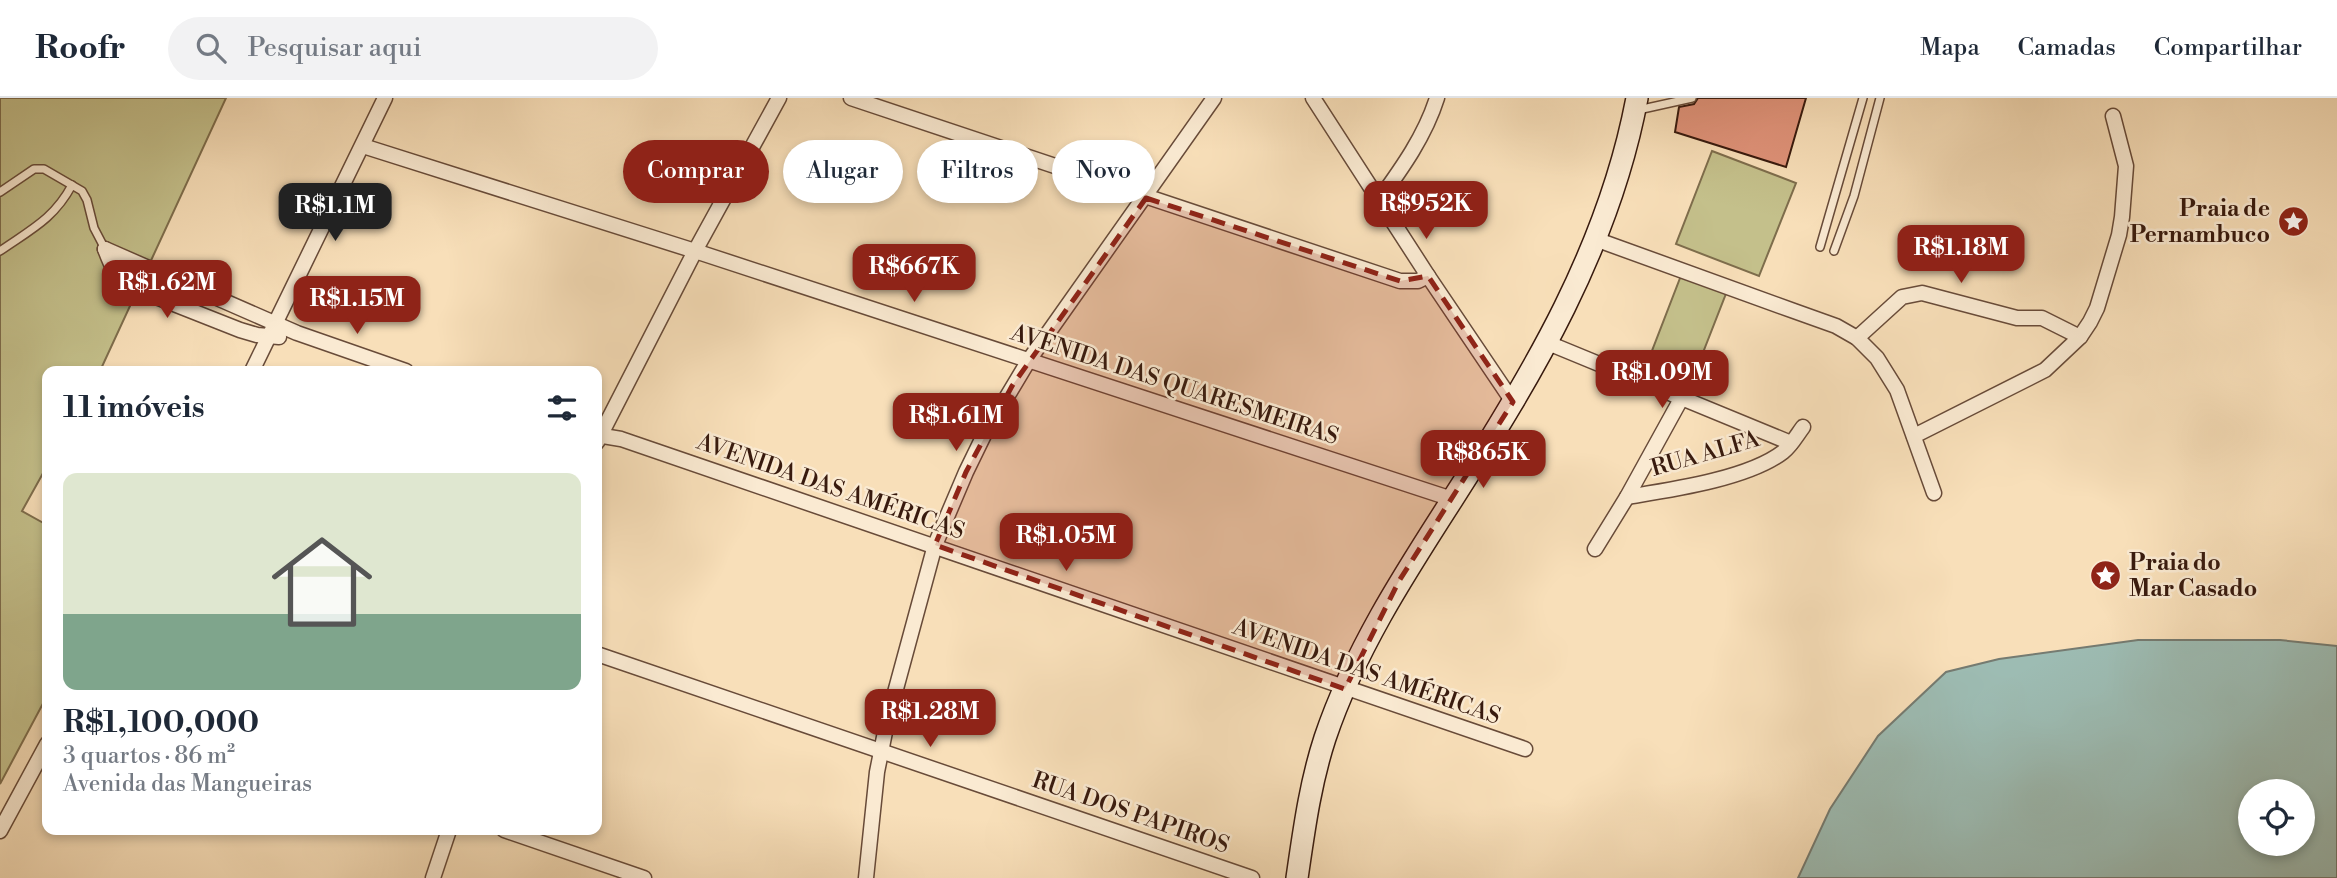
<!DOCTYPE html>
<html lang="pt">
<head>
<meta charset="utf-8">
<style>
  :root { --surface:#fff; --page:#f2f2f3; --text:#1f2937; --muted:#747a83; --line:#e0e1e3; --accent:#8f2418 }
  body { margin:0; font-family:"Libre Bodoni",serif; background:var(--page); color:var(--text); height:100vh; display:flex; flex-direction:column; font-size:26px; white-space:nowrap }
  * { box-sizing:border-box; margin:0 }
  p { font-size:23px; color:var(--muted) }
  .icon { flex:none; width:38px; height:38px; fill:none; stroke:currentColor; stroke-width:2; stroke-linecap:round; stroke-linejoin:round }
  .map { position:relative; flex:1; overflow:hidden }
  .panel { position:absolute; left:42px; top:268px; width:560px; height:469px; display:flex; flex-direction:column; background:var(--surface); border-radius:14px; box-shadow:0 4px 10px #0003 }
  .panel>* { flex:none }
  .hud { position:absolute; left:623px; top:42px; width:665px; height:63px; display:flex; gap:14px }
  .fabs { position:absolute; left:2238px; top:681px; display:grid; gap:14px }
  .fabs a { display:grid; place-items:center; width:77px; height:77px; border-radius:50%; background:var(--surface); box-shadow:0 4px 10px #0003; font-size:35px }
  .price { position:absolute; translate:-50% -60px; padding:0 16px; border-radius:14px; background:var(--accent); color:#fff; font-size:23px; line-height:46px; filter:drop-shadow(0 2px 4px #0008) }
  .price::after { content:''; position:absolute; left:50%; top:42px; width:21px; height:16px; margin-left:-10px; background:inherit; clip-path:polygon(0 0,100% 0,50% 100%) }
  .price.active { background:#222; color:#fff }
  ul { padding:0; list-style:none }
  li { display:grid; align-content:center; gap:14px; height:371px; padding:0 21px }
  li span { display:grid; place-items:center; height:217px; border-radius:14px; color:#555 }
  li>.icon { margin-inline-start:auto }
  span .icon { width:126px; height:126px; fill:#fffc; stroke-width:1 }
  li b { font-size:30px }
  h2 { display:flex; justify-content:space-between; align-items:center; height:84px; padding:0 21px; font-size:30px }
  .tag { padding:0 24px; border-radius:32px; background:var(--surface); box-shadow:0 4px 10px #0003; font-size:24px; line-height:63px }
  .tag.active { background:var(--accent); color:#fff }
  header { display:flex; align-items:center; gap:42px; box-sizing:border-box; height:98px; padding:0 35px; background:var(--surface); border-bottom:2px solid var(--line) }
  header strong { font-size:33px }
  nav { display:flex; gap:38px; margin-inline-start:auto; font-size:24px }
  .search { width:490px; height:63px; background:var(--page); display:flex; align-items:center; gap:18px; box-sizing:border-box; padding:0 24px; border-radius:38px; color:var(--muted); font-size:26px }
  .map>svg:first-child { display:block }
  .green { fill:#c4c08b; stroke:#7e6d4c; stroke-width:2 }
  .water { fill:#9dbcb3; stroke:#757b71; stroke-width:2; fill-rule:evenodd }
  .building { fill:#df9279; stroke:#381a0e; stroke-width:2 }
  .lines { fill:none; stroke-linecap:round; stroke-linejoin:round }
  .service-casing { stroke:#684b39; stroke-width:10 }
  .minor-casing { stroke:#684b39; stroke-width:17 }
  .secondary-casing { stroke:#381a0e; stroke-width:24 }
  .service { stroke:#faead2; stroke-width:7 }
  .minor { stroke:#faead2; stroke-width:14 }
  .secondary { stroke:#faead2; stroke-width:21 }
  .marked { fill:#8f2418; fill-opacity:0.2; stroke:#8f2418; stroke-width:5; stroke-dasharray:14 9; stroke-linejoin:round }
  .labels { text-anchor:middle; stroke-width:5; stroke-linejoin:round; paint-order:stroke }
  .poi-label { font-size:23px; font-weight:bold; fill:#381a0e; stroke:#faead2; text-anchor:end }
  .street-label { font-size:23px; fill:#381a0e; stroke:#faead2 }
</style>
</head>
<body>
<header>
<strong>Roofr</strong>
<div class="search"><svg class="icon" aria-label="search" viewBox="0 0 24 24"><circle cx="10" cy="10" r="6"/><path d="M15 15l6 6"/></svg>Pesquisar aqui</div>
<nav><a>Mapa</a><a>Camadas</a><a>Compartilhar</a></nav>
</header>
<div class="map">
<svg width="2337" height="780" viewBox="0 0 2337 780">
  <rect width="100%" height="100%" fill="#f8dfb9"/>
  <filter id="stains"><feTurbulence type="fractalNoise" baseFrequency=".00286" numOctaves="4"/><feColorMatrix values="0 0 0 0 .2 0 0 0 0 .09 0 0 0 0 .02 0 0 0 .5 -.17"/></filter>
  <radialGradient id="worn" r=".72"><stop offset=".6" stop-color="#630" stop-opacity="0"/><stop offset="1" stop-color="#630" stop-opacity=".3"/></radialGradient>
  <g class="green">
    <path d="M 0,0 L 226,0 L 100,273 L 47,273 L 47,368 L 22,413 L 47,427 L 47,598 L 0,686 Z"/>
    <path d="M 1712,53 L 1796,85 L 1759,178 L 1676,146 Z"/>
    <path d="M 1682,175 L 1727,193 L 1695,275 L 1650,258 Z"/>
  </g>
  <path class="water" d="M 2138,542 L 2280,542 L 2337,548 L 2337,780 L 1798,780 L 1830,711 L 1878,638 L 1946,574 L 1999,561 ZM 2250,693 L 2303,693 L 2303,746 L 2250,746 Z"/>
  <path class="building" d="M 1698,0 L 1806,0 L 1786,69 L 1675,34 L 1679,9 L 1694,6 Z"/>
  <g class="lines">
    <defs>
      <g id="service">
        <path d="M 1638,12 L 1692,0"/>
        <path d="M 0,94 L 34,71 L 44,71 L 82,93 L 87,102 L 94,130 L 105,151"/>
        <path d="M 1820,149 L 1863,0"/>
        <path d="M 0,153 C 30,132 54,121 72,87"/>
        <path d="M 1834,153 L 1854,98 L 1880,0"/>
      </g>
      <g id="minor">
        <path d="M 851,0 L 1400,183 L 1418,183 L 1428,178"/>
        <path d="M 1313,0 L 1428,178 L 1513,304"/>
        <path d="M 363,48 L 695,153 L 1452,401"/>
        <path d="M 1379,102 C 1402,70 1425,38 1437,0"/>
        <path d="M 1595,141 L 1794,213 L 1836,228 L 1857,240 L 1877,260 L 1897,292 L 1934,395"/>
        <path d="M 105,151 L 297,235 L 406,273"/>
        <path d="M 105,151 C 111,167 116,180 131,189 L 240,232 L 257,237 L 279,239"/>
        <path d="M 1857,240 L 1902,199 L 1922,195 L 2017,220 L 2042,220 L 2080,239"/>
        <path d="M 1548,245 L 1791,345"/>
        <path d="M 252,273 L 385,0"/>
        <path d="M 597,337 L 621,341 L 1525,651"/>
        <path d="M 1914,338 L 2045,272 L 2080,239 L 2090,224 L 2097,210 L 2119,137 L 2122,119 L 2126,68 L 2113,18"/>
        <path d="M 597,344 L 695,153 L 779,0"/>
        <path d="M 1627,399 C 1670,392 1748,381 1783,354 C 1791,348 1797,337 1803,329"/>
        <path d="M 1595,451 L 1627,399 L 1681,301"/>
        <path d="M 597,556 L 1252,780"/>
        <path d="M 504,732 L 644,780"/>
        <path d="M 0,733 L 47,646"/>
        <path d="M 433,780 L 449,732"/>
        <path d="M 866,780 L 877,674 L 887,624 L 935,447 L 966,374 L 984,337 L 1029,262 L 1214,0"/>
      </g>
      <path id="secondary" d="M 1297,780 C 1304,732 1310,686 1325,640 C 1354,554 1403,478 1452,402 C 1533,276 1609,149 1637,0"/>
    </defs>
    <use href="#service" class="service-casing"/>
    <use href="#minor" class="minor-casing"/>
    <use href="#secondary" class="secondary-casing"/>
    <use href="#service" class="service"/>
    <use href="#minor" class="minor"/>
    <use href="#secondary" class="secondary"/>
  </g>
  <path class="marked" d="M 1146,100 L 1400,183 L 1428,178 L 1513,304 L 1399,483 L 1345,591 L 935,447 L 966,374 L 1012,288 Z"/>
  <defs>
    <symbol id="sight-disc" viewBox="-11 -11 22 22"><circle r="9.5" fill="#8f2418" stroke="#faead2"/><path d="M0-6L1.8-2.2L6-1.7L2.9 1.2L3.7 5.4L0 3.3L-3.7 5.4L-2.9 1.2L-6-1.7L-1.8-2.2Z" fill="#fff"/></symbol>
  </defs>
  <g fill-rule="evenodd">
    <use href="#sight-disc" x="2276" y="106" width="35" height="35"/>
    <use href="#sight-disc" x="2088" y="460" width="35" height="35"/>
  </g>
  <g class="labels">
    <g class="poi-label">
      <text x="2270" y="118">Praia de<tspan x="2270" dy="26">Pernambuco</tspan></text>
      <text x="2129" y="472" text-anchor="start">Praia do<tspan x="2129" dy="26">Mar Casado</tspan></text>
    </g>
    <g class="street-label">
      <text transform="translate(1175 286) rotate(18)" y="8">AVENIDA DAS QUARESMEIRAS</text>
      <text transform="translate(1705 355) rotate(-16)" y="8">RUA ALFA</text>
      <text transform="translate(831 388) rotate(19)" y="8">AVENIDA DAS AMÉRICAS</text>
      <text transform="translate(1367 573) rotate(19)" y="8">AVENIDA DAS AMÉRICAS</text>
      <text transform="translate(1131 714) rotate(19)" y="8">RUA DOS PAPIROS</text>
    </g>
  </g>
  <rect width="100%" height="100%" filter="url(#stains)"/>
  <rect width="100%" height="100%" fill="url(#worn)"/>
</svg>
<div class="fabs">
<a><svg class="icon" aria-label="locate" viewBox="0 0 24 24"><circle cx="12" cy="12" r="6"/><path d="M12 2v4M12 18v4M2 12h4M18 12h4"/></svg></a>
</div>
<b class="price" style="left:1426px;top:143px">R$952K</b>
<b class="price active" style="left:335px;top:145px">R$1.1M</b>
<b class="price" style="left:1961px;top:187px">R$1.18M</b>
<b class="price" style="left:914px;top:206px">R$667K</b>
<b class="price" style="left:167px;top:222px">R$1.62M</b>
<b class="price" style="left:357px;top:238px">R$1.15M</b>
<b class="price" style="left:1662px;top:312px">R$1.09M</b>
<b class="price" style="left:956px;top:355px">R$1.61M</b>
<b class="price" style="left:1483px;top:392px">R$865K</b>
<b class="price" style="left:1066px;top:475px">R$1.05M</b>
<b class="price" style="left:930px;top:651px">R$1.28M</b>
<div class="hud">
<a class="tag active">Comprar</a>
<a class="tag">Alugar</a>
<a class="tag">Filtros</a>
<a class="tag">Novo</a>
</div>
<section class="panel">
<h2>11 imóveis<svg class="icon" aria-label="filters" viewBox="0 0 24 24"><path d="M4 7h16M4 17h16"/><circle cx="9" cy="7" r="2"/><circle cx="15" cy="17" r="2"/></svg></h2>
<ul>
<li><span style="background:linear-gradient(#dfe7d0 65%,#7fa58c 0)"><svg class="icon" aria-label="home" viewBox="0 0 24 24"><path d="M3 11l9-7 9 7M6 9v11h12V9"/></svg></span><div><b>R$1,100,000</b><p>3 quartos · 86 m²</p><p>Avenida das Mangueiras</p></div></li>
</ul>
</section>
</div>
</body>
</html>
